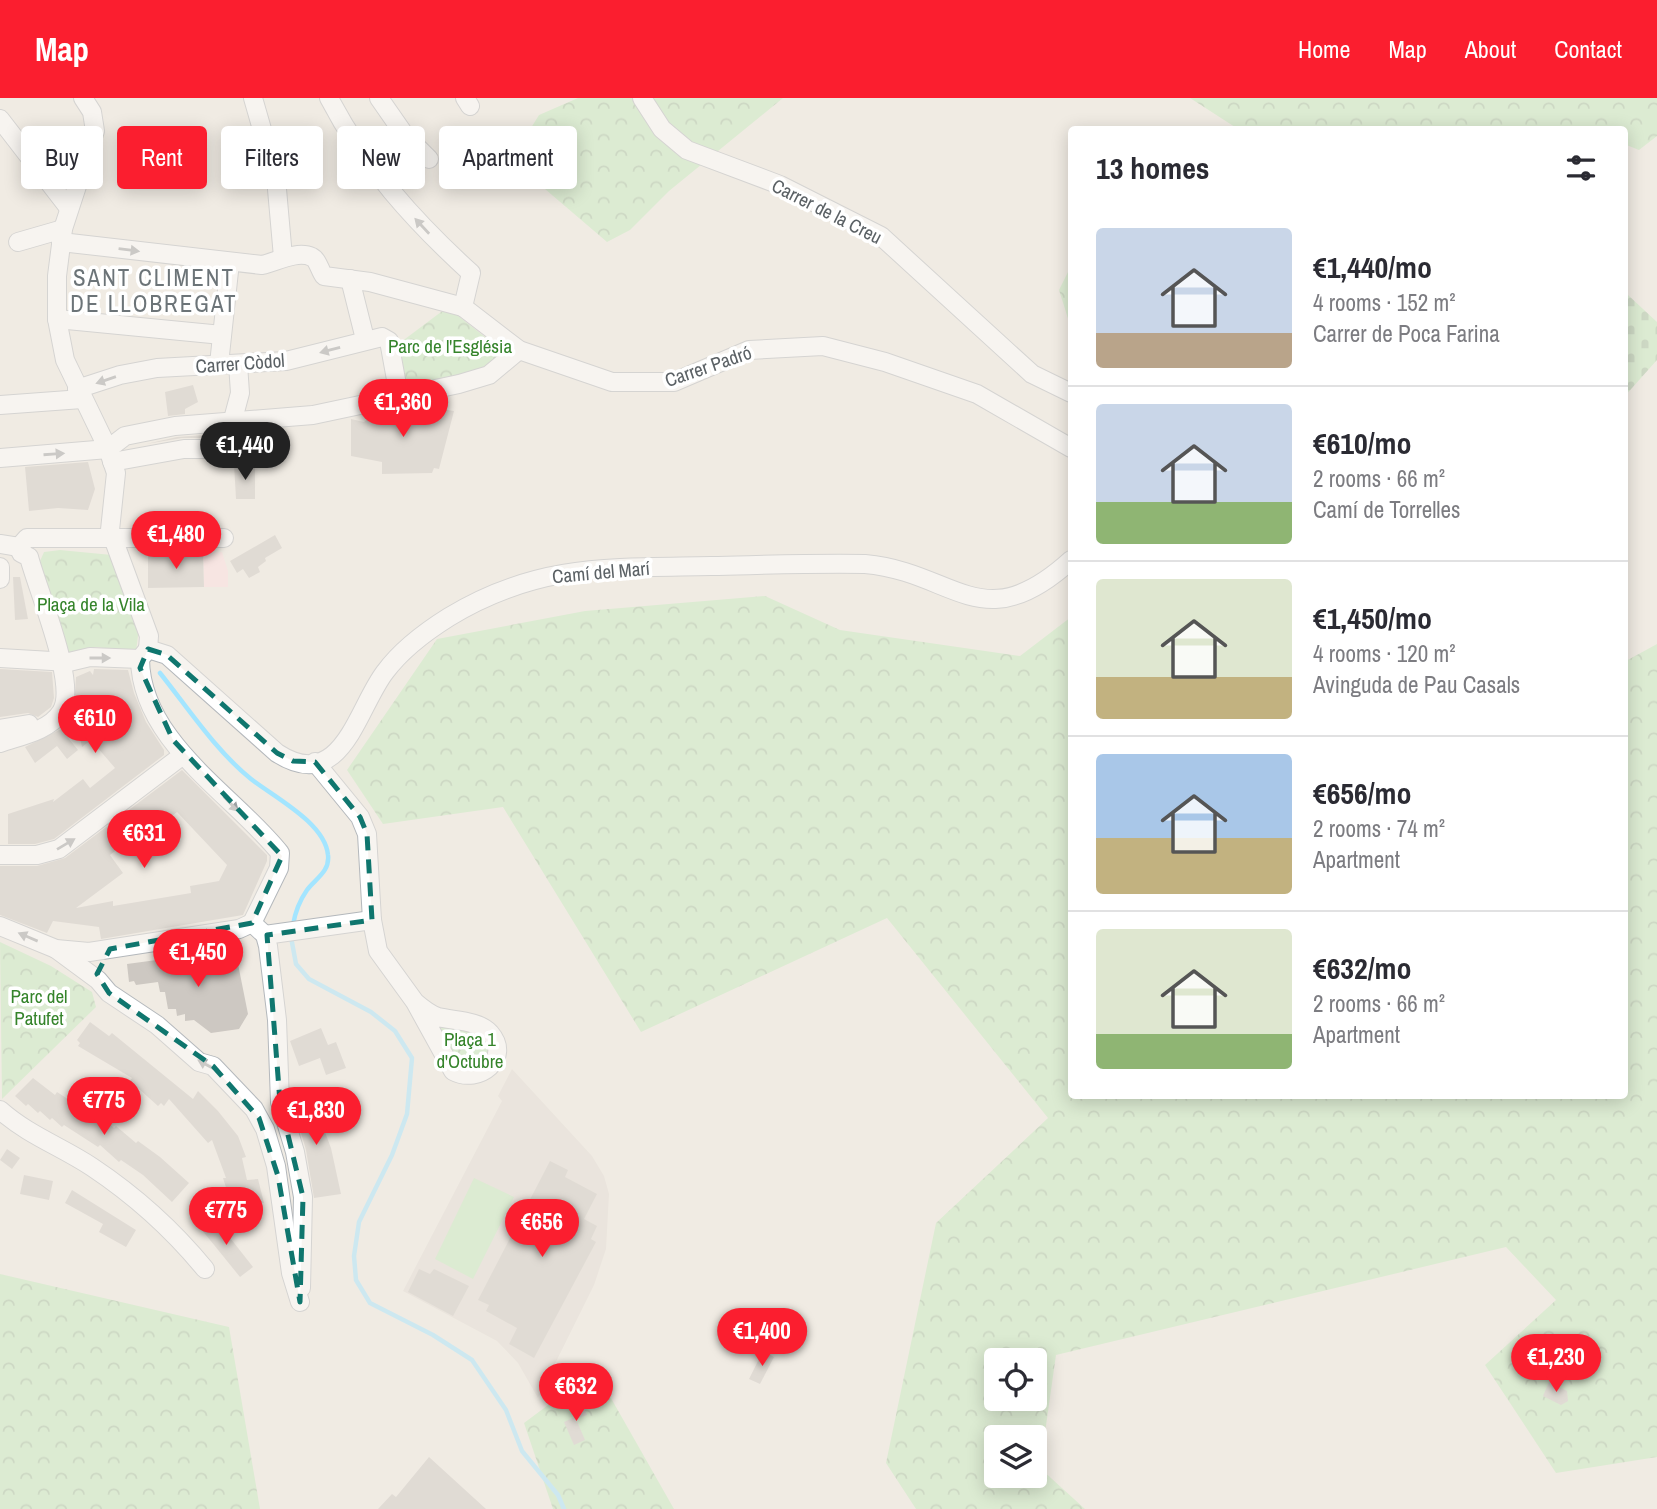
<!DOCTYPE html>
<html lang="en">
<head>
<meta charset="utf-8">
<style>
  :root { --surface:#fff; --page:#f2f2f3; --text:#2b2b33; --muted:#7c7c81; --line:#e1e1e2; --accent:#fb1e2f }
  body { margin:0; font-family:"Archivo Narrow",sans-serif; background:var(--page); color:var(--text); height:100vh; display:flex; flex-direction:column; font-size:26px; white-space:nowrap }
  * { box-sizing:border-box; margin:0 }
  p { font-size:23px; color:var(--muted) }
  .icon { flex:none; width:38px; height:38px; fill:none; stroke:currentColor; stroke-width:2; stroke-linecap:round; stroke-linejoin:round }
  .map { position:relative; flex:1; overflow:hidden }
  .panel { position:absolute; left:1068px; top:28px; width:560px; height:973px; display:flex; flex-direction:column; background:var(--surface); border-radius:7px; box-shadow:0 4px 18px #0003 }
  .panel>* { flex:none }
  .hud { position:absolute; left:21px; top:28px; width:665px; height:63px; display:flex; gap:14px }
  .buttons { position:absolute; left:984px; top:1250px; display:grid; gap:14px }
  .buttons a { display:grid; place-items:center; width:63px; height:63px; border-radius:7px; background:var(--surface); box-shadow:0 4px 18px #0003; font-size:35px }
  .price { position:absolute; translate:-50% -60px; padding:0 16px; border-radius:24px; background:var(--accent); color:#fff; font-size:23px; line-height:46px; filter:drop-shadow(0 2px 4px #0008) }
  .price::after { content:''; position:absolute; left:50%; top:42px; width:21px; height:16px; margin-left:-10px; background:inherit; clip-path:polygon(0 0,100% 0,50% 100%) }
  .price.selected { background:#222; color:#fff }
  ul { padding:0; list-style:none }
  li { display:flex; align-items:center; gap:21px; height:175px; padding:0 28px }
  li+li { border-top:2px solid var(--line) }
  li span { display:grid; place-items:center; flex:none; width:196px; height:140px; border-radius:7px; color:#555 }
  li>.icon { margin-inline-start:auto }
  span .icon { width:84px; height:84px; fill:#fffc; stroke-width:1 }
  li b { font-size:30px }
  h2 { display:flex; justify-content:space-between; align-items:center; height:84px; padding:0 28px; font-size:30px }
  .chip { padding:0 24px; border-radius:7px; background:var(--surface); box-shadow:0 4px 18px #0003; font-size:24px; line-height:63px }
  .chip.selected { background:var(--accent); color:#fff }
  header { display:flex; align-items:center; gap:42px; box-sizing:border-box; height:98px; padding:0 35px; background:var(--accent); color:#fff }
  header strong { font-size:33px }
  nav { display:flex; gap:38px; margin-inline-start:auto; font-size:24px }
  .map>svg:first-child { display:block }
  .education { fill:#e2dcd4 }
  .medical { fill:#fedee0 }
  .forest { fill:url(#forest-crowns); fill-rule:evenodd }
  .cemetery { fill:url(#cemetery-stones) }
  .pitch { fill:#c4eabd }
  .lines { fill:none; stroke-linecap:round; stroke-linejoin:round }
  .stream { stroke:#a3e5ff; stroke-width:4.5 }
  .building { fill:#cdc8c2; fill-rule:evenodd }
  .street-casing { stroke:#b4b8bc; stroke-width:20 }
  .street { stroke:#fff; stroke-width:18 }
  .oneway { fill:#9da0a3 }
  .marked { fill:none; stroke:#0f766e; stroke-width:5; stroke-dasharray:14 9; stroke-linejoin:round }
  .labels { text-anchor:middle; stroke-width:7; stroke-linejoin:round; paint-order:stroke }
  .street-label { font-size:19px; fill:#5b6165; stroke:#fff }
  .park-label { font-size:19px; fill:#35842b; stroke:#fff }
  .quarter-label { font-size:23px; letter-spacing:2px; fill:#6c7478; stroke:#fff }
</style>
</head>
<body>
<header>
<strong>Map</strong>
<nav><a>Home</a><a>Map</a><a>About</a><a>Contact</a></nav>
</header>
<div class="map">
<svg width="1657" height="1411" viewBox="0 0 1657 1411">
  <defs>
    <pattern id="forest-crowns" width="20" height="18" patternUnits="userSpaceOnUse" patternTransform="scale(1.75)"><rect width="20" height="18" fill="#c4eabd"/><path d="M2 6a3 3 0 1 1 6 0M12 15a3 3 0 1 1 6 0" fill="none" stroke="#a2c19d"/></pattern>
    <pattern id="cemetery-stones" width="16" height="16" patternUnits="userSpaceOnUse" patternTransform="scale(1.75)"><rect width="16" height="16" fill="#c4eabd"/><path d="M2 7V4a2 2 0 0 1 4 0v3zM10 15v-3a2 2 0 0 1 4 0v3z" fill="#a2c19d"/></pattern>
  </defs>
  <rect width="100%" height="100%" fill="#f0ebe3"/>
  <path class="education" d="M 512,971 L 592,1058 L 604,1078 L 609,1096 L 606,1151 L 594,1187 L 538,1300 L 518,1265 L 497,1243 L 403,1193 L 502,1003 L 498,998 Z"/>
  <path class="medical" d="M 222,454 L 228,473 L 228,489 L 204,489 L 203,455 Z"/>
  <g class="forest">
    <path d="M 578,0 L 783,0 L 669,93 L 630,132 L 607,144 L 511,62 L 539,17 Z"/>
    <path d="M 1190,0 L 1657,0 L 1657,38 L 1639,52 L 1624,46 L 1624,32 C 1599,32 1572,25 1548,32 L 1238,31 Z"/>
    <path d="M 1071,168 L 1071,230 L 1059,192 Z"/>
    <path d="M 445,211 L 452,213 L 494,246 L 499,259 L 486,271 L 406,289 L 402,286 L 397,247 Z"/>
    <path d="M 60,452 L 112,457 L 139,530 L 136,554 L 96,549 L 68,557 L 40,463 L 44,454 Z"/>
    <path d="M 765,498 L 840,532 L 1020,558 L 1071,519 L 1071,998 L 1624,998 L 1624,564 L 1657,546 L 1657,1359 L 1556,1375 L 1485,1267 L 1556,1202 L 1506,1149 L 1056,1257 L 1040,1370 L 1085,1411 L 916,1411 L 886,1365 L 936,1125 L 1048,1020 L 887,820 L 641,934 L 503,709 L 383,726 L 347,672 L 437,541 L 585,513 ZM 996,1262 L 1034,1262 L 1034,1300 L 996,1300 ZM 996,1339 L 1034,1339 L 1034,1377 L 996,1377 Z"/>
    <path d="M 0,844 L 51,868 L 92,894 L 96,909 L 2,1001 Z"/>
    <path d="M 435,921 L 485,937 L 491,957 L 478,971 L 453,965 Z"/>
    <path d="M 0,1176 L 229,1229 L 260,1411 L 0,1411 Z"/>
    <path d="M 595,1272 L 674,1411 L 553,1411 L 524,1325 Z"/>
  </g>
  <path class="cemetery" d="M 1628,197 L 1657,224 L 1657,262 L 1624,299 L 1624,201 Z"/>
  <path class="pitch" d="M 474,1080 L 514,1099 L 473,1181 L 435,1161 Z"/>
  <g class="lines">
    <g class="stream">
      <path d="M 160,575 C 188,610 216,653 251,681 C 274,699 325,725 328,757 C 330,774 315,781 307,792 C 300,802 295,815 293,827"/>
      <path d="M 291,839 L 296,866 L 309,881 L 371,914 L 395,933 L 412,960 L 407,1016 L 392,1057 L 359,1124 L 354,1158 L 356,1182 L 370,1205 L 433,1237 L 472,1262 L 506,1312 L 522,1353 L 558,1397 L 564,1411"/>
    </g>
  </g>
  <g class="building">
    <path d="M 193,287 L 198,304 L 185,311 L 185,316 L 168,318 L 165,294 Z"/>
    <path d="M 417,307 L 454,313 L 439,371 L 434,370 L 432,375 L 382,376 L 382,364 L 351,358 L 351,321 L 364,324 L 373,316 Z"/>
    <path d="M 258,333 L 258,347 L 211,340 L 182,340 L 146,346 L 177,339 Z"/>
    <path d="M 88,364 L 95,391 L 88,412 L 58,410 L 29,413 L 25,369 Z"/>
    <path d="M 234,366 L 255,369 L 255,401 L 236,401 Z"/>
    <path d="M 275,437 L 282,450 L 265,460 L 266,463 L 258,469 L 260,474 L 249,480 L 243,471 L 237,475 L 230,463 Z"/>
    <path d="M 203,455 L 204,489 L 148,490 L 148,456 Z"/>
    <path d="M 13,479 L 20,479 L 28,521 L 15,522 Z"/>
    <path d="M 0,571 L 52,574 L 54,600 L 51,609 L 38,619 L 28,615 L 0,619 Z"/>
    <path d="M 94,571 L 128,572 L 134,595 L 146,624 L 164,652 L 164,657 L 54,741 L 35,746 L 8,746 L 8,716 L 54,701 L 53,704 L 83,681 L 90,690 L 115,670 L 91,642 L 82,649 L 76,621 L 79,619 L 74,609 L 76,579 L 90,573 L 93,577 Z"/>
    <path d="M 61,631 L 78,652 L 67,661 L 57,648 L 35,665 L 25,649 Z"/>
    <path d="M 182,672 L 267,757 L 267,763 L 243,817 L 101,841 L 99,829 L 53,823 L 47,835 L 0,817 L 0,768 L 37,768 L 65,760 ZM 177,714 L 227,767 L 219,783 L 190,788 L 191,795 L 113,808 L 113,803 L 76,810 L 123,775 L 110,757 L 128,743 L 131,746 L 151,734 Z"/>
    <path d="M 236,856 L 248,916 L 239,931 L 211,935 L 194,922 L 185,923 L 185,916 L 177,918 L 176,911 L 168,911 L 165,894 L 160,894 L 158,884 L 136,887 L 134,883 L 129,884 L 127,866 L 179,859 L 178,862 L 193,859 L 194,863 Z"/>
    <path d="M 90,924 L 109,938 L 112,935 L 193,1001 L 198,993 L 218,1013 L 238,1038 L 246,1059 L 242,1060 L 247,1082 L 258,1081 L 264,1105 L 244,1110 L 241,1100 L 230,1102 L 223,1080 L 226,1080 L 212,1042 L 208,1045 L 169,1001 L 164,1008 L 161,1005 L 158,1008 L 130,983 L 132,980 L 78,948 L 80,945 L 77,942 Z"/>
    <path d="M 321,930 L 328,947 L 336,944 L 346,970 L 326,977 L 320,960 L 299,968 L 290,943 Z"/>
    <path d="M 33,980 L 55,997 L 57,994 L 103,1024 L 105,1022 L 114,1030 L 116,1028 L 136,1045 L 138,1043 L 160,1059 L 189,1085 L 172,1104 L 143,1077 L 121,1062 L 119,1064 L 100,1047 L 98,1049 L 64,1027 L 62,1029 L 52,1020 L 50,1022 L 40,1013 L 38,1015 L 28,1006 L 26,1008 L 15,998 Z"/>
    <path d="M 309,992 L 331,1050 L 341,1096 L 314,1100 L 306,1052 L 291,1000 Z"/>
    <path d="M 7,1051 L 20,1060 L 12,1071 L 0,1062 Z"/>
    <path d="M 550,1063 L 568,1072 L 565,1079 L 597,1096 L 584,1121 L 597,1128 L 591,1141 L 596,1144 L 534,1260 L 509,1246 L 517,1230 L 486,1213 L 489,1207 L 478,1202 Z"/>
    <path d="M 24,1077 L 53,1083 L 49,1102 L 20,1096 Z"/>
    <path d="M 72,1092 L 136,1132 L 126,1149 L 99,1134 L 103,1126 L 65,1105 Z"/>
    <path d="M 193,1121 L 220,1127 L 253,1169 L 240,1179 Z"/>
    <path d="M 419,1171 L 430,1176 L 434,1171 L 469,1188 L 453,1218 L 408,1194 Z"/>
    <path d="M 763,1253 L 774,1259 L 760,1286 L 749,1281 Z"/>
    <path d="M 1549,1284 L 1567,1293 L 1568,1303 L 1561,1307 L 1543,1298 Z"/>
    <path d="M 581,1302 L 587,1317 L 576,1321 L 585,1342 L 574,1347 L 564,1324 L 575,1319 L 570,1307 Z"/>
    <path d="M 429,1359 L 486,1411 L 378,1411 L 392,1396 L 396,1399 Z"/>
  </g>
  <g class="lines">
    <defs>
      <g id="street">
        <path d="M 83,0 L 92,14 L 95,33 L 63,131 L 57,178 L 57,221 L 65,262 L 108,351 L 116,375 L 110,432 L 149,538 L 148,551"/>
        <path d="M 253,0 L 276,80 L 283,159"/>
        <path d="M 329,0 C 364,68 415,124 471,175 L 463,209"/>
        <path d="M 379,0 L 404,36 L 429,61"/>
        <path d="M 465,0 L 470,8"/>
        <path d="M 642,0 L 662,31 L 687,52 L 780,87 L 881,138 L 1032,276 L 1071,295"/>
        <path d="M 0,21 L 68,109"/>
        <path d="M 18,144 L 63,131"/>
        <path d="M 61,144 L 262,167 C 276,164 297,152 312,159 C 318,162 320,173 324,178 L 370,184 L 463,209"/>
        <path d="M 350,181 L 365,241"/>
        <path d="M 463,209 L 519,252 L 612,284 L 674,284 L 749,252 L 823,248 L 885,264 L 977,296 L 1071,350"/>
        <path d="M 57,221 L 222,237"/>
        <path d="M 219,266 L 230,164"/>
        <path d="M 77,291 L 120,277 L 157,270 L 286,263 L 382,239 L 389,243 L 399,298"/>
        <path d="M 0,307 L 82,301"/>
        <path d="M 232,325 L 240,295 L 238,266"/>
        <path d="M 108,351 L 125,338 L 175,328 L 313,317 L 459,286 L 489,277 L 519,252"/>
        <path d="M 0,360 L 108,351"/>
        <path d="M 112,364 L 184,351 L 211,351 L 270,360 L 269,322"/>
        <path d="M 0,446 L 19,449"/>
        <path d="M 19,449 L 27,440 L 224,440"/>
        <path d="M 0,469 L 0,481"/>
        <path d="M 148,551 L 167,557 L 277,655 C 342,697 357,610 385,574 C 402,551 425,534 449,519 C 538,465 611,470 711,468 C 762,467 813,465 865,466 C 955,474 982,543 1071,462"/>
        <path d="M 148,551 L 140,561 C 141,644 234,697 280,755 L 279,770 L 252,825"/>
        <path d="M 0,560 L 69,564 L 90,559 L 140,561"/>
        <path d="M 0,631 L 29,626"/>
        <path d="M 0,645 C 20,638 49,633 61,614 C 79,588 37,491 29,459 L 21,455 L 19,449"/>
        <path d="M 315,664 L 360,719 L 367,736 L 372,822 L 378,853 L 415,904 L 453,973 C 479,987 512,960 490,935 C 478,922 454,923 438,919 C 429,916 422,910 415,904"/>
        <path d="M 0,757 L 37,757 L 59,751 L 183,657"/>
        <path d="M 252,825 L 265,837 L 268,848 L 277,922 L 280,1004 L 295,1054 L 303,1099 L 301,1190"/>
        <path d="M 0,828 L 56,851 L 89,854 L 239,831 L 252,825"/>
        <path d="M 265,837 L 372,822"/>
        <path d="M 56,851 L 98,882 L 109,895 L 157,927 L 199,964 L 213,968 L 254,1011 L 265,1031 L 276,1068 L 291,1175 L 300,1204"/>
        <path d="M 0,1012 C 28,1037 62,1049 92,1069 C 134,1097 173,1132 205,1171"/>
      </g>
    </defs>
    <use href="#street" class="street-casing"/>
    <use href="#street" class="street"/>
  </g>
  <defs><path id="oneway-solid" d="M-6-.8H1V-3.2L6.5 0L1 3.2V.8H-6Z" transform="scale(1.75)"/></defs>
  <g class="oneway">
    <use href="#oneway-solid" transform="translate(422 128) rotate(-133)"/>
    <use href="#oneway-solid" transform="translate(129 152) rotate(7)"/>
    <use href="#oneway-solid" transform="translate(330 252) rotate(165)"/>
    <use href="#oneway-solid" transform="translate(106 282) rotate(161)"/>
    <use href="#oneway-solid" transform="translate(54 356) rotate(-4)"/>
    <use href="#oneway-solid" transform="translate(100 560)"/>
    <use href="#oneway-solid" transform="translate(231 706) rotate(45)"/>
    <use href="#oneway-solid" transform="translate(66 746) rotate(-31)"/>
    <use href="#oneway-solid" transform="translate(28 839) rotate(-157)"/>
    <use href="#oneway-solid" transform="translate(207 967) rotate(-151)"/>
  </g>
  <path d="M0 0H1657V1411H0ZM 148,551 L 167,557 L 277,655 L 293,663 L 315,664 L 360,719 L 367,736 L 372,822 L 267,837 L 280,1004 L 303,1099 L 300,1204 L 278,1078 L 259,1020 L 213,968 L 109,895 L 97,876 L 110,851 L 252,825 L 282,758 L 173,642 L 140,570 Z" fill="#f0ebe3" fill-opacity=".55" fill-rule="evenodd"/>
  <path class="marked" d="M 148,551 L 167,557 L 277,655 L 293,663 L 315,664 L 360,719 L 367,736 L 372,822 L 267,837 L 280,1004 L 303,1099 L 300,1204 L 278,1078 L 259,1020 L 213,968 L 109,895 L 97,876 L 110,851 L 252,825 L 282,758 L 173,642 L 140,570 Z"/>
  <g class="labels">
    <g class="street-label">
      <text transform="translate(827 113) rotate(27)" y="7">Carrer de la Creu</text>
      <text transform="translate(240 265) rotate(-4)" y="7">Carrer Còdol</text>
      <text transform="translate(708 268) rotate(-19)" y="7">Carrer Padró</text>
      <text transform="translate(601 474) rotate(-5)" y="7">Camí del Marí</text>
    </g>
    <g class="park-label">
      <text x="450" y="255">Parc de l'Església</text>
      <text x="91" y="513">Plaça de la Vila</text>
      <text x="39" y="905">Parc del<tspan x="39" dy="22">Patufet</tspan></text>
      <text x="470" y="948">Plaça 1<tspan x="470" dy="22">d'Octubre</tspan></text>
    </g>
    <g class="quarter-label">
      <text x="154" y="188">SANT CLIMENT<tspan x="154" dy="26">DE LLOBREGAT</tspan></text>
    </g>
  </g>
</svg>
<div class="buttons">
<a><svg class="icon" aria-label="locate" viewBox="0 0 24 24"><circle cx="12" cy="12" r="6"/><path d="M12 2v4M12 18v4M2 12h4M18 12h4"/></svg></a>
<a><svg class="icon" aria-label="layers" viewBox="0 0 24 24"><path d="M12 4l9 5-9 5-9-5zM3 14l9 5 9-5"/></svg></a>
</div>
<b class="price" style="left:403px;top:341px">€1,360</b>
<b class="price selected" style="left:245px;top:384px">€1,440</b>
<b class="price" style="left:176px;top:473px">€1,480</b>
<b class="price" style="left:95px;top:657px">€610</b>
<b class="price" style="left:144px;top:772px">€631</b>
<b class="price" style="left:198px;top:891px">€1,450</b>
<b class="price" style="left:104px;top:1039px">€775</b>
<b class="price" style="left:316px;top:1049px">€1,830</b>
<b class="price" style="left:226px;top:1149px">€775</b>
<b class="price" style="left:542px;top:1161px">€656</b>
<b class="price" style="left:762px;top:1270px">€1,400</b>
<b class="price" style="left:1556px;top:1296px">€1,230</b>
<b class="price" style="left:576px;top:1325px">€632</b>
<div class="hud">
<a class="chip">Buy</a>
<a class="chip selected">Rent</a>
<a class="chip">Filters</a>
<a class="chip">New</a>
<a class="chip">Apartment</a>
</div>
<section class="panel">
<h2>13 homes<svg class="icon" aria-label="filters" viewBox="0 0 24 24"><path d="M4 7h16M4 17h16"/><circle cx="9" cy="7" r="2"/><circle cx="15" cy="17" r="2"/></svg></h2>
<ul>
<li><span style="background:linear-gradient(#c9d6e8 75%,#b9a48a 0)"><svg class="icon" aria-label="home" viewBox="0 0 24 24"><path d="M3 11l9-7 9 7M6 9v11h12V9"/></svg></span><div><b>€1,440/mo</b><p>4 rooms · 152 m²</p><p>Carrer de Poca Farina</p></div></li>
<li><span style="background:linear-gradient(#c9d6e8 70%,#8fb573 0)"><svg class="icon" aria-label="home" viewBox="0 0 24 24"><path d="M3 11l9-7 9 7M6 9v11h12V9"/></svg></span><div><b>€610/mo</b><p>2 rooms · 66 m²</p><p>Camí de Torrelles</p></div></li>
<li><span style="background:linear-gradient(#dfe7d0 70%,#c2b280 0)"><svg class="icon" aria-label="home" viewBox="0 0 24 24"><path d="M3 11l9-7 9 7M6 9v11h12V9"/></svg></span><div><b>€1,450/mo</b><p>4 rooms · 120 m²</p><p>Avinguda de Pau Casals</p></div></li>
<li><span style="background:linear-gradient(#a9c7e8 60%,#c2b280 0)"><svg class="icon" aria-label="home" viewBox="0 0 24 24"><path d="M3 11l9-7 9 7M6 9v11h12V9"/></svg></span><div><b>€656/mo</b><p>2 rooms · 74 m²</p><p>Apartment</p></div></li>
<li><span style="background:linear-gradient(#dfe7d0 75%,#8fb573 0)"><svg class="icon" aria-label="home" viewBox="0 0 24 24"><path d="M3 11l9-7 9 7M6 9v11h12V9"/></svg></span><div><b>€632/mo</b><p>2 rooms · 66 m²</p><p>Apartment</p></div></li>
</ul>
</section>
</div>
</body>
</html>
